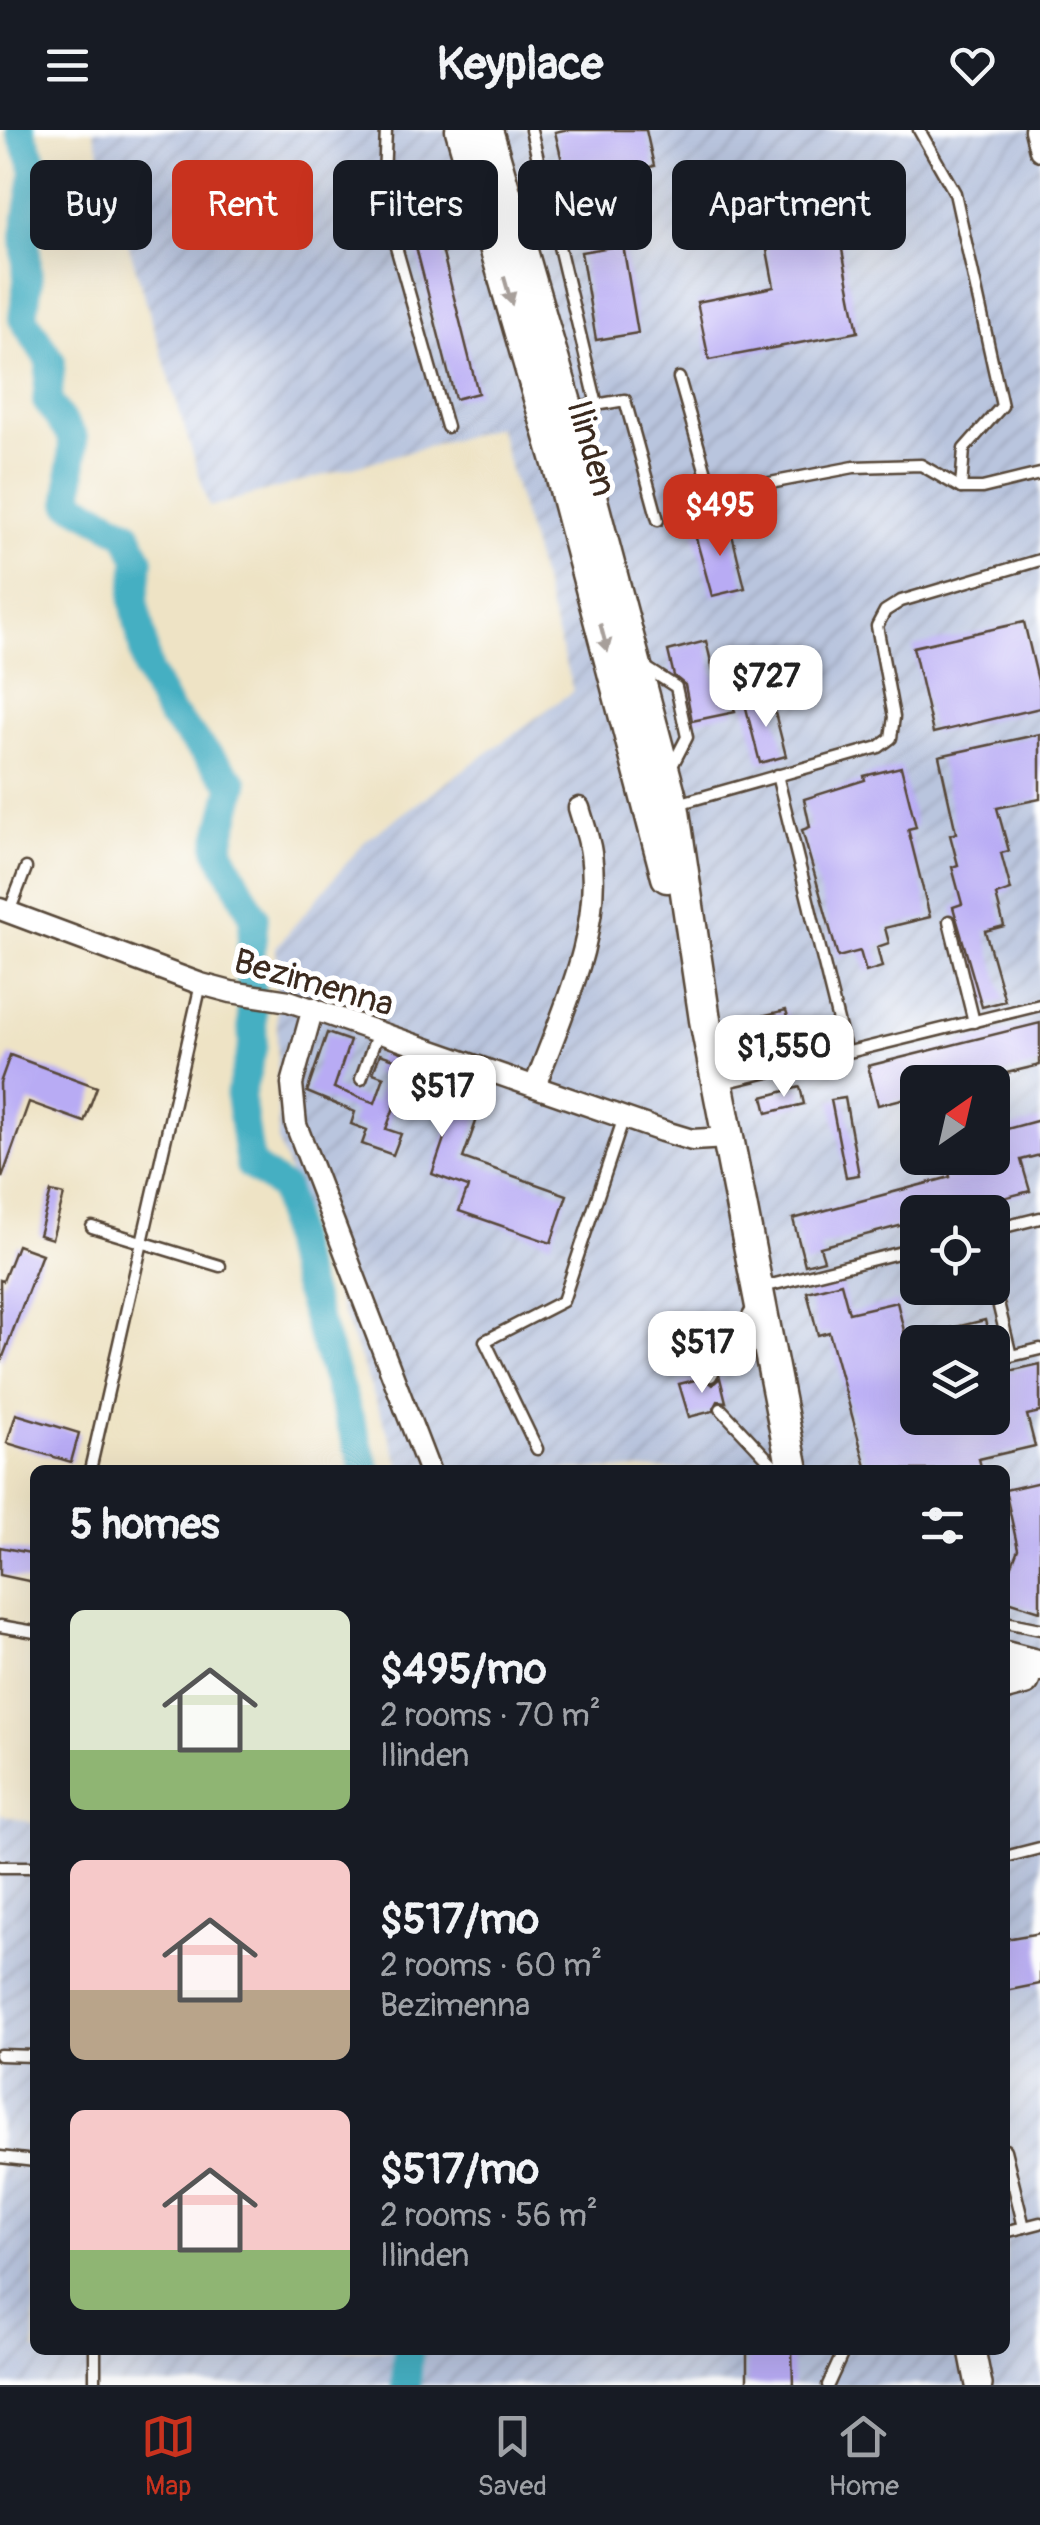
<!DOCTYPE html>
<html lang="en">
<head>
<meta charset="utf-8">
<style>
  :root { --surface:#171b24; --page:#242831; --text:#f1f3f6; --muted:#9ea1a6; --line:#363941; --accent:#c8321e }
  body { margin:0; font-family:Pangolin,sans-serif; background:var(--page); color:var(--text); height:100vh; display:flex; flex-direction:column; font-size:38px; white-space:nowrap }
  * { box-sizing:border-box; margin:0 }
  p { font-size:32px; color:var(--muted) }
  .icon { flex:none; width:55px; height:55px; fill:none; stroke:currentColor; stroke-width:2; stroke-linecap:round; stroke-linejoin:round }
  .map { position:relative; flex:1; overflow:hidden }
  .sheet { position:absolute; left:30px; top:1335px; width:980px; height:890px; display:flex; flex-direction:column; background:var(--surface); border-radius:15px; box-shadow:0 10px 40px #0002 }
  .sheet>* { flex:none }
  .banner { position:absolute; left:30px; top:30px; width:980px; height:90px; display:flex; gap:20px }
  .needle { width:65px; rotate:34deg }
  .controls { position:absolute; left:900px; top:935px; display:grid; gap:20px }
  .controls a { display:grid; place-items:center; width:110px; height:110px; border-radius:15px; background:var(--surface); box-shadow:0 10px 40px #0002; font-size:50px }
  .price { position:absolute; translate:-50% -85px; padding:0 22px; border-radius:20px; background:#fff; color:#222; font-size:32px; line-height:65px; filter:drop-shadow(0 2px 5px #0008) }
  .price::after { content:''; position:absolute; left:50%; top:60px; width:30px; height:22px; margin-left:-15px; background:inherit; clip-path:polygon(0 0,100% 0,50% 100%) }
  .price.on { background:var(--accent); color:#fff }
  ul { padding:0; list-style:none }
  li { display:flex; align-items:center; gap:30px; height:250px; padding:0 40px }
  li span { display:grid; place-items:center; flex:none; width:280px; height:200px; border-radius:15px; color:#555 }
  li>.icon { margin-inline-start:auto }
  span .icon { width:120px; height:120px; fill:#fffc; stroke-width:1 }
  li b { font-size:42px }
  h2 { display:flex; justify-content:space-between; align-items:center; height:120px; padding:0 40px; font-size:42px }
  .pill { padding:0 35px; border-radius:15px; background:var(--surface); box-shadow:0 10px 40px #0002; font-size:35px; line-height:90px }
  .pill.on { background:var(--accent); color:#fff }
  header { display:flex; justify-content:space-between; align-items:center; height:130px; padding:0 40px; background:var(--surface); font-size:45px; font-weight:700 }
  .dock { display:flex; justify-content:space-around; align-items:center; height:140px; border-top:2px solid var(--line); background:var(--surface); font-size:28px; color:var(--muted) }
  .dock a { display:grid; justify-items:center; gap:5px }
  .dock .on { color:var(--accent) }
  .map>svg:first-child { display:block }
  .industrial { fill:url(#industrial-furrows); fill-rule:evenodd }
  .lines { fill:none; stroke-linecap:round; stroke-linejoin:round }
  .river { stroke:#44afc2; stroke-width:30 }
  .building { fill:#b8abf4 }
  .service-casing { stroke:#564637; stroke-width:15 }
  .minor-casing { stroke:#564637; stroke-width:25 }
  .tertiary-casing { stroke:#564637; stroke-width:30 }
  .primary-casing { stroke:#564637; stroke-width:35 }
  .service { stroke:#fff; stroke-width:10 }
  .minor { stroke:#fff; stroke-width:20 }
  .tertiary { stroke:#fff; stroke-width:25 }
  .primary { stroke:#fff; stroke-width:30 }
  .oneway { fill:#a79f9a }
  .labels { text-anchor:middle; stroke-width:10; stroke-linejoin:round; paint-order:stroke }
  .street-label { font-size:35px; fill:#3b2a1e; stroke:#fff }
</style>
</head>
<body>
<header><svg class="icon" aria-label="menu" viewBox="0 0 24 24"><path d="M4 6h16M4 12h16M4 18h16"/></svg>Keyplace<svg class="icon" aria-label="heart" viewBox="0 0 24 24"><path d="M12 20l-8-8c-3-5 5-10 8-4 3-6 11-1 8 4z"/></svg></header>
<div class="map">
<svg width="1040" height="2255" viewBox="0 0 1040 2255">
  <defs>
    <pattern id="industrial-furrows" width="10" height="10" patternUnits="userSpaceOnUse" patternTransform="scale(2.5)"><rect width="10" height="10" fill="#b9c5de"/><path d="M-1 1l2-2M0 10L10 0M9 11l2-2" fill="none" stroke="#a0a9be"/></pattern>
  </defs>
  <rect width="100%" height="100%" fill="#fff"/>
  <filter id="ink" filterUnits="userSpaceOnUse"><feTurbulence type="fractalNoise" baseFrequency=".01" numOctaves="2"/><feDisplacementMap in="SourceGraphic" scale="20" xChannelSelector="R" yChannelSelector="G"/><feConvolveMatrix kernelMatrix="1 2 1 2 8 2 1 2 1" color-interpolation-filters="sRGB"/></filter>
  <filter id="wash" filterUnits="userSpaceOnUse"><feTurbulence type="fractalNoise" baseFrequency=".0048" numOctaves="4" result="noise"/><feDisplacementMap in="SourceGraphic" scale="40" xChannelSelector="R" yChannelSelector="G"/><feGaussianBlur stdDeviation="2.25" result="paint"/><feColorMatrix in="noise" values="0 0 0 0 0 0 0 0 0 0 0 0 0 0 0 0 0 1.4 0 .05"/><feComposite in="paint" operator="in"/></filter>
  <g filter="url(#wash)">
    <rect width="100%" height="100%" fill="#eee3c5"/>
    <path class="industrial" d="M 93,0 L 1040,0 L 1040,2255 L 0,2255 L 0,1684 L 35,1694 L 35,2220 L 1005,2220 L 1005,1340 L 402,1340 L 278,1013 L 276,817 L 366,710 L 573,561 L 498,297 L 209,377 ZM 918,952 L 992,952 L 992,1028 L 918,1028 ZM 918,1082 L 992,1082 L 992,1158 L 918,1158 ZM 918,1212 L 992,1212 L 992,1288 L 918,1288 Z"/>
    <g class="lines">
      <g class="river">
        <path d="M 20,0 L 36,39 L 25,106 L 28,151 L 23,188 L 51,232 L 47,271 L 73,308 L 70,372 L 127,403 L 139,430 L 134,470 L 148,542 L 169,583 L 234,654 L 218,718 L 254,787 L 250,831 L 253,915 L 240,966 L 250,1035 L 284,1059 L 296,1125 L 366,1340"/>
        <path d="M 406,2255 L 408,2220"/>
      </g>
    </g>
    <g id="blocks">
      <g class="building">
        <path d="M 564,0 L 646,0 L 654,36 L 568,56 L 555,2 Z"/>
        <path d="M 826,37 L 858,202 L 709,230 L 697,172 L 774,157 L 754,51 Z"/>
        <path d="M 430,72 L 478,263 L 455,269 L 406,78 Z"/>
        <path d="M 623,115 L 638,203 L 596,210 L 581,122 Z"/>
        <path d="M 729,392 L 745,458 L 712,466 L 694,401 Z"/>
        <path d="M 1024,492 L 1040,559 L 1040,578 L 933,603 L 913,517 Z"/>
        <path d="M 706,511 L 717,557 L 728,555 L 735,582 L 692,591 L 685,555 L 674,546 L 668,521 Z"/>
        <path d="M 771,567 L 786,626 L 760,633 L 745,574 Z"/>
        <path d="M 1040,604 L 1040,669 L 997,678 L 1009,721 L 1001,723 L 1011,760 L 996,765 L 1004,796 L 985,801 L 1005,871 L 982,877 L 953,777 L 962,774 L 952,737 L 958,735 L 950,705 L 956,703 L 939,626 Z"/>
        <path d="M 901,637 L 916,697 L 908,699 L 930,787 L 885,798 L 889,813 L 877,817 L 882,837 L 866,842 L 860,821 L 838,827 L 802,700 L 810,697 L 804,669 L 865,650 L 864,646 Z"/>
        <path d="M 786,880 L 798,919 L 774,926 L 762,886 Z"/>
        <path d="M 1040,893 L 1040,935 L 969,952 L 918,952 L 918,965 L 878,975 L 868,936 Z"/>
        <path d="M 327,903 L 350,911 L 334,958 L 375,973 L 384,947 L 373,943 L 380,924 L 487,961 L 463,1028 L 567,1065 L 551,1113 L 459,1081 L 468,1057 L 432,1044 L 455,976 L 416,962 L 411,977 L 396,972 L 386,999 L 401,1004 L 393,1025 L 362,1014 L 367,1000 L 351,994 L 355,982 L 307,962 Z"/>
        <path d="M 10,925 L 97,957 L 84,992 L 29,972 L 2,1048 L 0,953 Z"/>
        <path d="M 800,957 L 804,974 L 767,983 L 763,967 Z"/>
        <path d="M 845,968 L 859,1045 L 846,1047 L 831,970 Z"/>
        <path d="M 1040,990 L 1040,1025 L 1021,1030 L 1030,1061 L 950,1082 L 918,1082 L 918,1091 L 820,1117 L 824,1130 L 805,1135 L 793,1089 L 950,1047 L 946,1028 L 992,1028 L 992,1003 Z"/>
        <path d="M 51,1062 L 64,1065 L 52,1109 L 39,1105 Z"/>
        <path d="M 17,1115 L 42,1124 L 1,1232 L 0,1150 L 3,1151 Z"/>
        <path d="M 841,1153 L 849,1183 L 897,1172 L 906,1209 L 985,1190 L 990,1212 L 918,1212 L 918,1288 L 992,1288 L 992,1245 L 1040,1234 L 1040,1282 L 1027,1285 L 1035,1316 L 979,1329 L 982,1340 L 867,1340 L 829,1202 L 818,1205 L 807,1162 Z"/>
        <path d="M 703,1248 L 712,1255 L 720,1248 L 726,1272 L 718,1271 L 713,1281 L 689,1287 L 679,1254 Z"/>
        <path d="M 16,1284 L 79,1303 L 71,1332 L 7,1313 Z"/>
        <path d="M 1040,1352 L 1040,1481 L 1005,1470 L 1005,1453 L 1018,1419 L 1005,1360 Z"/>
        <path d="M 0,1417 L 35,1424 L 33,1452 L 0,1445 Z"/>
        <path d="M 1040,1803 L 1040,1854 L 1005,1861 L 1005,1809 Z"/>
        <path d="M 747,2220 L 792,2220 L 793,2255 L 747,2255 Z"/>
      </g>
    </g>
  </g>
  <g filter="url(#ink)">
    <use href="#blocks" fill-opacity="0" stroke="#564637" stroke-width="2.5"/>
    <g class="lines">
      <defs>
        <g id="service">
          <path d="M 386,0 L 383,71 L 447,297"/>
          <path d="M 531,0 L 597,275"/>
          <path d="M 919,0 L 955,63 L 1002,276 L 964,319 L 961,358"/>
          <path d="M 679,248 L 712,364 L 854,337 L 921,335 L 961,358 L 982,358 L 1040,344"/>
          <path d="M 572,279 L 625,270 L 658,390"/>
          <path d="M 645,537 L 676,557 L 687,607 L 671,638"/>
          <path d="M 777,645 L 846,923"/>
          <path d="M 674,675 L 879,617 L 891,608 L 894,587 L 877,496 L 885,481 L 901,471 L 1040,430"/>
          <path d="M 9,782 L 26,738"/>
          <path d="M 949,791 L 974,892"/>
          <path d="M 361,949 L 378,902"/>
          <path d="M 719,954 L 1040,875"/>
          <path d="M 92,1097 L 220,1136"/>
          <path d="M 992,1100 L 1040,1088"/>
          <path d="M 992,1148 L 1011,1226 L 1040,1219"/>
          <path d="M 759,1158 L 918,1118"/>
          <path d="M 711,1246 L 754,1176"/>
          <path d="M 721,1279 L 778,1340"/>
          <path d="M 537,1319 L 485,1211 L 563,1171 L 624,987"/>
          <path d="M 90,1340 L 201,854"/>
          <path d="M 1005,1492 L 1040,1499"/>
          <path d="M 0,1496 L 35,1502"/>
          <path d="M 1005,1727 L 1040,1718"/>
          <path d="M 0,1737 L 35,1737"/>
          <path d="M 0,1925 L 35,1926"/>
          <path d="M 1005,2020 L 1024,2097"/>
          <path d="M 0,2027 L 35,2031"/>
          <path d="M 1005,2102 L 1040,2093"/>
          <path d="M 95,2220 L 95,2255"/>
          <path d="M 828,2255 L 844,2220"/>
        </g>
        <g id="minor">
          <path d="M 1035,0 L 1040,20"/>
          <path d="M 0,779 L 201,854 L 231,862 L 289,871 L 662,1001 L 692,1010 L 728,1008"/>
          <path d="M 313,878 L 292,954 L 296,995 L 429,1340"/>
          <path d="M 535,956 C 562,882 602,804 591,723 C 589,708 583,692 579,678"/>
        </g>
        <path id="tertiary" d="M 972,2220 L 979,2255"/>
        <g id="primary">
          <path d="M 461,0 L 559,337 L 667,747"/>
          <path d="M 487,0 L 568,280 L 673,675 L 705,890 L 793,1340"/>
          <path d="M 1005,1527 L 1040,1536"/>
          <path d="M 1005,1555 L 1024,1550"/>
        </g>
      </defs>
      <use href="#service" class="service-casing"/>
      <use href="#minor" class="minor-casing"/>
      <use href="#tertiary" class="tertiary-casing"/>
      <use href="#primary" class="primary-casing"/>
      <use href="#service" class="service"/>
      <use href="#minor" class="minor"/>
      <use href="#tertiary" class="tertiary"/>
      <use href="#primary" class="primary"/>
    </g>
    <defs><path id="oneway-solid" d="M-6-.8H1V-3.2L6.5 0L1 3.2V.8H-6Z" transform="scale(2.5)"/></defs>
    <g class="oneway">
      <use href="#oneway-solid" transform="translate(508 161) rotate(74)"/>
      <use href="#oneway-solid" transform="translate(604 508) rotate(75)"/>
    </g>
  </g>
  <g class="labels">
    <g class="street-label">
      <text transform="translate(592 318) rotate(74)" y="12">Ilinden</text>
      <text transform="translate(314 852) rotate(16)" y="12">Bezimenna</text>
    </g>
  </g>
</svg>
<div class="controls">
<a><svg class="needle" viewBox="-14 -14 28 28"><path d="M0-13l5 13h-10z" fill="#e53935"/><path d="M0 13l5-13h-10z" fill="#9ea1a6"/></svg></a>
<a><svg class="icon" aria-label="locate" viewBox="0 0 24 24"><circle cx="12" cy="12" r="6"/><path d="M12 2v4M12 18v4M2 12h4M18 12h4"/></svg></a>
<a><svg class="icon" aria-label="layers" viewBox="0 0 24 24"><path d="M12 4l9 5-9 5-9-5zM3 14l9 5 9-5"/></svg></a>
</div>
<b class="price on" style="left:720px;top:429px">$495</b>
<b class="price" style="left:766px;top:600px">$727</b>
<b class="price" style="left:784px;top:970px">$1,550</b>
<b class="price" style="left:442px;top:1010px">$517</b>
<b class="price" style="left:702px;top:1266px">$517</b>
<div class="banner">
<a class="pill">Buy</a>
<a class="pill on">Rent</a>
<a class="pill">Filters</a>
<a class="pill">New</a>
<a class="pill">Apartment</a>
</div>
<section class="sheet">
<h2>5 homes<svg class="icon" aria-label="filters" viewBox="0 0 24 24"><path d="M4 7h16M4 17h16"/><circle cx="9" cy="7" r="2"/><circle cx="15" cy="17" r="2"/></svg></h2>
<ul>
<li><span style="background:linear-gradient(#dfe7d0 70%,#8fb573 0)"><svg class="icon" aria-label="home" viewBox="0 0 24 24"><path d="M3 11l9-7 9 7M6 9v11h12V9"/></svg></span><div><b>$495/mo</b><p>2 rooms · 70 m²</p><p>Ilinden</p></div></li>
<li><span style="background:linear-gradient(#f6c9c9 65%,#b9a48a 0)"><svg class="icon" aria-label="home" viewBox="0 0 24 24"><path d="M3 11l9-7 9 7M6 9v11h12V9"/></svg></span><div><b>$517/mo</b><p>2 rooms · 60 m²</p><p>Bezimenna</p></div></li>
<li><span style="background:linear-gradient(#f6c9c9 70%,#8fb573 0)"><svg class="icon" aria-label="home" viewBox="0 0 24 24"><path d="M3 11l9-7 9 7M6 9v11h12V9"/></svg></span><div><b>$517/mo</b><p>2 rooms · 56 m²</p><p>Ilinden</p></div></li>
</ul>
</section>
</div>
<nav class="dock">
<a class="on"><svg class="icon" aria-label="map" viewBox="0 0 24 24"><path d="M3 6l6-2 6 2 6-2v14l-6 2-6-2-6 2zM9 4v14M15 6v14"/></svg>Map</a>
<a><svg class="icon" aria-label="saved" viewBox="0 0 24 24"><path d="M7 4h10v16l-5-4-5 4z"/></svg>Saved</a>
<a><svg class="icon" aria-label="home" viewBox="0 0 24 24"><path d="M3 11l9-7 9 7M6 9v11h12V9"/></svg>Home</a>
</nav>
</body>
</html>
